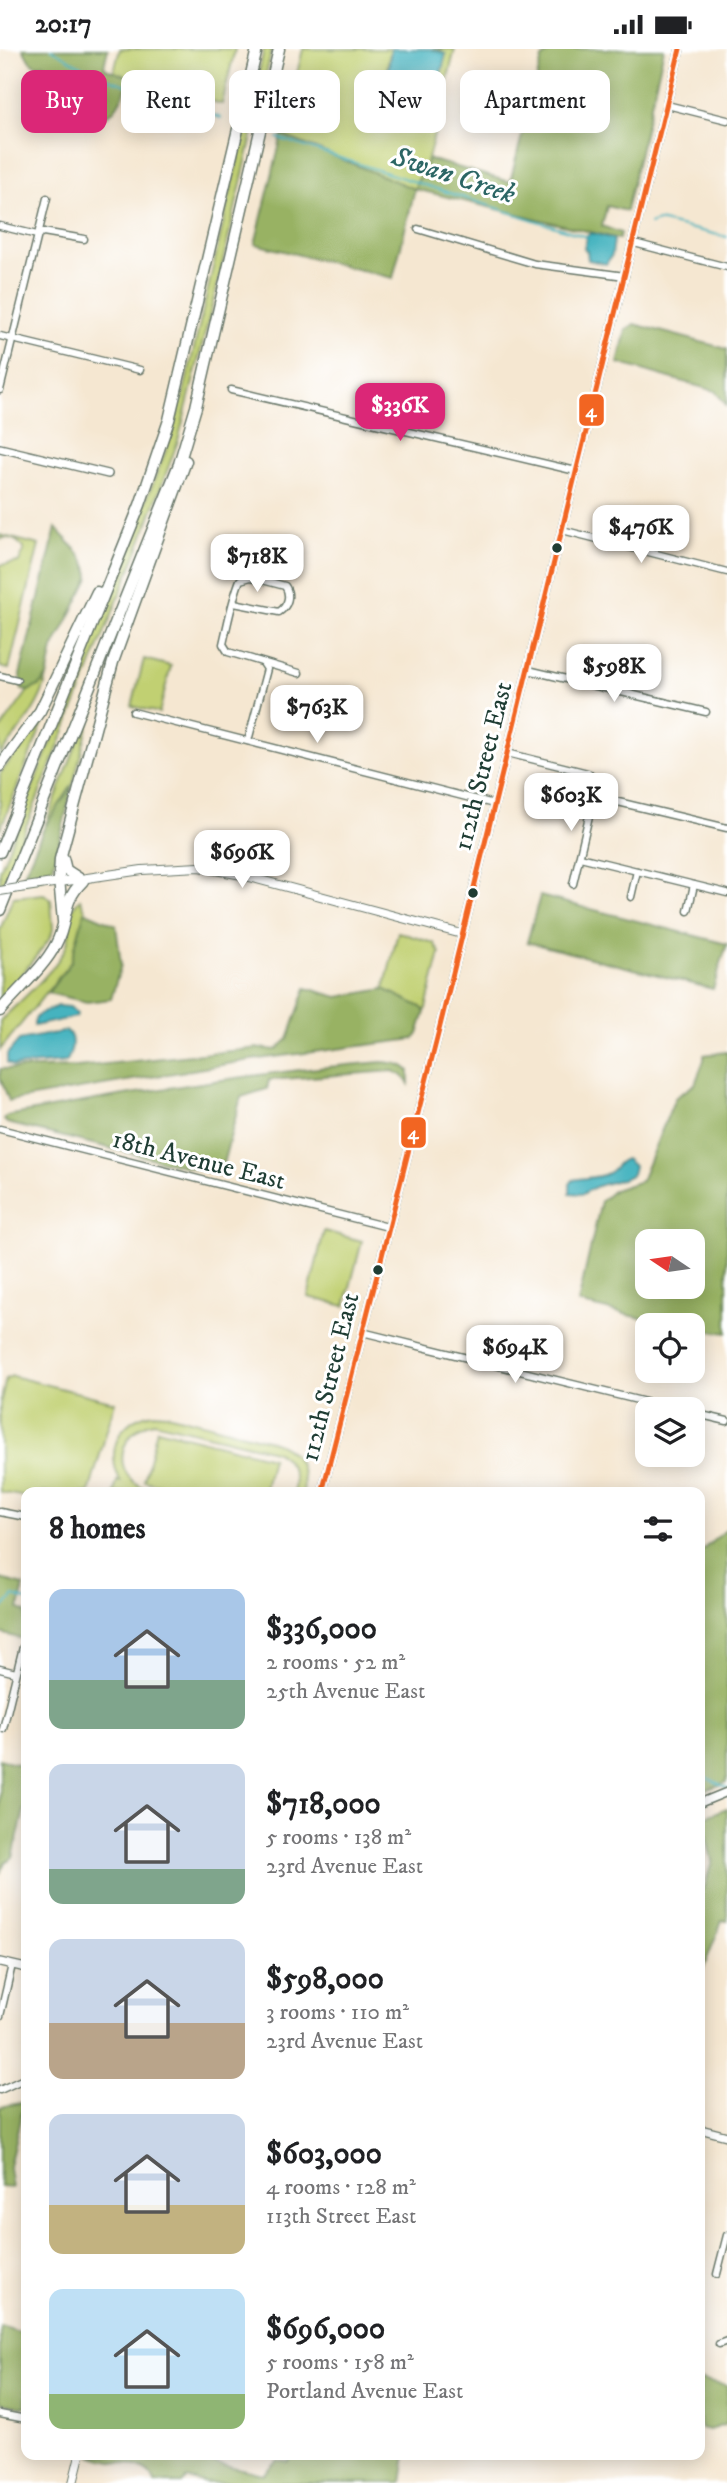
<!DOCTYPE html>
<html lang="en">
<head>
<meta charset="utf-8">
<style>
  :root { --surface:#fff; --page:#f2f2f2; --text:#202124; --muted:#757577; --accent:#db2777 }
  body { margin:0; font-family:"IM FELL DW Pica",serif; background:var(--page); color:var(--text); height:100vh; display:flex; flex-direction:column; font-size:26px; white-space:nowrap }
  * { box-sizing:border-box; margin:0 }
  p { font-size:23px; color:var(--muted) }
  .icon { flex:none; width:38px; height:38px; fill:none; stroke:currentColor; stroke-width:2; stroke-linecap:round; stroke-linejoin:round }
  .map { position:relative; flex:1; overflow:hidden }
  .drawer { position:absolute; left:21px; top:1438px; width:684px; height:973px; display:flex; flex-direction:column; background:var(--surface); border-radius:14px; box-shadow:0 4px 18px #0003 }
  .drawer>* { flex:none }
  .top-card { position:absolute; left:21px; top:21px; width:686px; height:63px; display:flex; gap:14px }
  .needle { width:46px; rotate:283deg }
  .controls { position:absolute; left:635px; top:1180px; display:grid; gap:14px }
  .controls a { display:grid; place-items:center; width:70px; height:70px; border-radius:14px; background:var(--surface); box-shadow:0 4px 18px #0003; font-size:35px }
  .price { position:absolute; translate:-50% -60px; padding:0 16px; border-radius:14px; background:#fff; color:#222; font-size:23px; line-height:46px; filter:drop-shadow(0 2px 4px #0008) }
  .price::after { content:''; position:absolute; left:50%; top:42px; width:21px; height:16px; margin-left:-10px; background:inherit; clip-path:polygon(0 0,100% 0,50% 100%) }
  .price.active { background:var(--accent); color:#fff }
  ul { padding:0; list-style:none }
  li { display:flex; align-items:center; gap:21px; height:175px; padding:0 28px }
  li span { display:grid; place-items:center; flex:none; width:196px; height:140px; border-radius:14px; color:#555 }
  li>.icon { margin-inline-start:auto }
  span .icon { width:84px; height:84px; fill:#fffc; stroke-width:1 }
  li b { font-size:30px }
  h2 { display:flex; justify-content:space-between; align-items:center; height:84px; padding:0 28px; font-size:30px }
  .tag { padding:0 24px; border-radius:14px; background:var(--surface); box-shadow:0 4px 18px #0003; font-size:24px; line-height:63px }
  .tag.active { background:var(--accent); color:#fff }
  .status { display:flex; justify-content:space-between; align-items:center; height:49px; padding:0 35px; background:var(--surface); direction:ltr }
  .status svg { height:19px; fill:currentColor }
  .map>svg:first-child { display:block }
  .green { fill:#c1d072; stroke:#708653; stroke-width:2 }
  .forest { fill:#98b264; stroke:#5c784c; stroke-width:2; fill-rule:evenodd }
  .water { fill:#44b3bf; stroke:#32787a; stroke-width:2 }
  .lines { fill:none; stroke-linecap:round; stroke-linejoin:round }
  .stream { stroke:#44b3bf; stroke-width:2 }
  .minor-casing { stroke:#6a786b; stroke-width:9 }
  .tertiary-casing { stroke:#6a786b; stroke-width:10 }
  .secondary-casing { stroke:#6a786b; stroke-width:10 }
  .motorway-casing { stroke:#6a786b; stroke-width:13 }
  .minor { stroke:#fff; stroke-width:6 }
  .tertiary { stroke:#fff; stroke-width:7 }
  .secondary { stroke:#fff; stroke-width:8 }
  .motorway { stroke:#fff; stroke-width:10 }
  .secondary-bridge-casing { stroke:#6a786b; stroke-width:10; stroke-linecap:butt }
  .secondary-bridge { stroke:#fff; stroke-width:8 }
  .bus-1-casing { stroke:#fff; stroke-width:10 }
  .bus-1 { stroke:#f26522; stroke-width:5 }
  .bus-dot { fill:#1f3d34; stroke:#fff; stroke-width:2.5 }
  .labels { text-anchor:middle; stroke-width:6; stroke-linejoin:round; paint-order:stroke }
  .street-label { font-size:26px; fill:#1f3d34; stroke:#fff }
  .water-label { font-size:28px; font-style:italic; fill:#2c6665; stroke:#fff }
  .line-badge { stroke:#fff; stroke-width:2.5 }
  .badge-label { font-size:19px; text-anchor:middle; font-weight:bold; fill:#fff }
</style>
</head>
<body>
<div class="status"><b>20:17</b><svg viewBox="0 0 49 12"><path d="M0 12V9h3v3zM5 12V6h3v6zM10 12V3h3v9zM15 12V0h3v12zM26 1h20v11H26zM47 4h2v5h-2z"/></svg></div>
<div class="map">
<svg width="727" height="2434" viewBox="0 0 727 2434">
  <rect width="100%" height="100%" fill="#fff"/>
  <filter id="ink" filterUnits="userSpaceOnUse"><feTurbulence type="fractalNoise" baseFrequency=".0143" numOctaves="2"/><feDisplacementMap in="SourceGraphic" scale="14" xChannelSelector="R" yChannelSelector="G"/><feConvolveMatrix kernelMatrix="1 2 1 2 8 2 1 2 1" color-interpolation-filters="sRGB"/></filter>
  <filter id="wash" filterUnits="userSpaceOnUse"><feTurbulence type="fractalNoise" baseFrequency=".00686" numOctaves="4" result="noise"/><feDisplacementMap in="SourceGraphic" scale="28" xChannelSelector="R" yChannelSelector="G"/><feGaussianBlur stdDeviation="1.57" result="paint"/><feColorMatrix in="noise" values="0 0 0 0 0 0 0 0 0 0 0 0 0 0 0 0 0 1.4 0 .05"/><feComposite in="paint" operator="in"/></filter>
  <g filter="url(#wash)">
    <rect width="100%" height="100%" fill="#f5e7d1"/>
    <g class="green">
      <path d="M 120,0 L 235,0 L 222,55 L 121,27 L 114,22 Z"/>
      <path d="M 264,0 L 272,0 L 220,225 L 178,392 L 137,503 L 2,837 L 0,837 L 0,821 L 166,401 L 181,355 Z"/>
      <path d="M 303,0 L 391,0 L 387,18 L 442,2 L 431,0 L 455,0 L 428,110 L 414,140 L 282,86 Z"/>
      <path d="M 0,486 L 39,496 L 9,620 L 0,618 L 0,516 L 19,513 L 24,502 C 20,491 10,487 0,490 Z"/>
      <path d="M 144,610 L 171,617 L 159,664 L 132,657 Z"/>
      <path d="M 47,628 C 41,657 18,683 0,706 L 0,681 L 28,642 L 39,637 Z"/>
      <path d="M 97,643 L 73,735 L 44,779 Z"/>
      <path d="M 52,648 L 52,651 L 0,781 L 0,725 L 30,685 Z"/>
      <path d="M 44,845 L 51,851 L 53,880 L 51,888 L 0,953 L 0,881 L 13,848 Z"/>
      <path d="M 80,850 L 86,863 L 84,864 L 71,913 L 0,1001 L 0,972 C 22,950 48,929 64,902 C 74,885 65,863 80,850 Z"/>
      <path d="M 398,883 L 434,894 L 440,904 L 425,963 L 421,958 L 384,940 Z"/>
      <path d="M 324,1182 L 362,1192 L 345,1257 L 308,1248 Z"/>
      <path d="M 12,1327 L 115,1353 L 89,1444 L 26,1444 L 26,1448 L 0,1443 L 0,1355 L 6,1330 Z"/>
      <path d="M 153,1364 L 167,1365 L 271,1392 C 295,1399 307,1419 303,1444 L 293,1444 C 298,1426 291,1411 274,1402 L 154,1373 C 126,1378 110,1413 134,1433 C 142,1440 152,1441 161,1444 L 114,1444 L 117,1432 L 121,1433 C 104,1403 119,1369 153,1364 Z"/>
      <path d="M 157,1380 L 272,1409 L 264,1444 L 193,1444 L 144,1432 Z"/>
    </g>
    <g class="forest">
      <path d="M 23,0 L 108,0 L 104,17 L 106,20 L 131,29 C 122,47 117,69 95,70 L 71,47 L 44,15 L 37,17 L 29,11 Z"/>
      <path d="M 554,0 L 664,0 L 626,162 L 607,157 L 602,177 L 621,184 L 619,190 L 415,140 L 393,229 L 255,195 L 282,86 L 414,140 L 428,110 L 510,133 L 542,9 Z"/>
      <path d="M 634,275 L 727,300 L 727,357 L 715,342 L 618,314 L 626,281 Z"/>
      <path d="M 56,479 C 67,493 90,510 89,529 L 53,600 L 47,628 L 39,637 L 28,642 L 22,641 L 20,626 Z"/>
      <path d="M 73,735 L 53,819 L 41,830 L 20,834 L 44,779 Z"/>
      <path d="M 540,847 L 727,895 L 713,940 L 527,893 Z"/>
      <path d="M 86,863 L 116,876 L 121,916 L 111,950 L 87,953 L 48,944 L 71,913 L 84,864 Z"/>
      <path d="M 306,939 L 338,948 L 384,940 L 421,958 L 425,963 L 418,985 L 414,990 L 251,1011 L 9,1052 L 0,1028 L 0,1020 L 77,1018 L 259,999 L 276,1001 L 288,990 Z"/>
      <path d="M 727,1003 L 727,1284 L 693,1280 L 693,1276 L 670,1276 L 578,1254 L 601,1152 L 614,1141 L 641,1132 L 675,1049 L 695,1035 L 704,1011 L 704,1006 ZM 648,1192 L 693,1192 L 693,1237 L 648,1237 Z"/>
      <path d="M 382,1013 C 393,1014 402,1014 409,1022 L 409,1035 L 402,1026 L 393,1022 L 269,1031 L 267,1040 L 241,1048 L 220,1126 L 7,1074 L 4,1071 L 7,1067 C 132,1043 255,1023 382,1013 Z"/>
      <path d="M 727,1480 L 727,1733 L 700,1743 L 700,1503 Z"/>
      <path d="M 0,1530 L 24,1536 L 19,1560 L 26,1563 L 26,1591 L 0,1584 Z"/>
      <path d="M 0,1710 L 26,1717 L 26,1754 L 13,1808 L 5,1813 L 0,1825 Z"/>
      <path d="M 727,1759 L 727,1872 L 722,1872 L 700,1928 L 700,1839 L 704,1840 L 712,1812 L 702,1769 Z"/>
      <path d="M 24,2053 L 9,2118 L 12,2139 L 0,2138 L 0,2058 Z"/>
      <path d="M 0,2277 L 26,2285 L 26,2358 L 0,2353 Z"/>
      <path d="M 700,2331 L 727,2337 L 727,2375 L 709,2381 L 700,2379 Z"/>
      <path d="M 92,2406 L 182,2406 L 263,2425 L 277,2411 L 288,2413 L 293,2406 L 336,2406 L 350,2409 L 353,2406 L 406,2406 L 402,2434 L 206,2434 L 187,2429 L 182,2434 L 155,2434 C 149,2410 107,2416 92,2406 Z"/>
    </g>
    <g class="water">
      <path d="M 391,0 L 431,0 L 446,5 L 436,44 L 430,47 L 388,22 Z"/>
      <path d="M 592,184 L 614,190 L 612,206 L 606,215 L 588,211 L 587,202 L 584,200 L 587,186 Z"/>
      <path d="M 58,957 L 70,958 L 77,965 L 76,968 L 34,977 C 33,963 48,962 58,957 Z"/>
      <path d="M 67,982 C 75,989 72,1004 66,1013 L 13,1017 L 7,1014 L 7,1005 L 19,991 Z"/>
      <path d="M 626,1110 L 634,1117 L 632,1125 C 622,1134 599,1132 583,1145 L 570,1144 L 570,1135 L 573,1131 C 584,1128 597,1130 608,1124 C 616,1120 616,1113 626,1110 Z"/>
    </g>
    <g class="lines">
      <g class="stream">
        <path d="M 51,0 L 97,26 L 221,69"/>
        <path d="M 278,89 L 587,188"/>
        <path d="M 650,175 L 658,172 L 727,188"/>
        <path d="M 0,1563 L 14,1547 L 26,1551"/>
        <path d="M 700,1725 L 727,1739"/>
      </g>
    </g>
  </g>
  <g filter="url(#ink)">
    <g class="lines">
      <defs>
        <g id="minor">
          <path d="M 667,56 L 727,71"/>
          <path d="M 0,177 L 37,186 L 43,183 L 84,190"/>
          <path d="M 418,180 L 535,215 L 625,227"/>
          <path d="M 634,194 L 727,218"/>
          <path d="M 0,287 L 140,321"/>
          <path d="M 0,341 L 47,149"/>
          <path d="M 231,341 L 576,422"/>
          <path d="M 562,481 L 727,523"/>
          <path d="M 234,554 L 279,563 C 288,557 291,546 285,537 L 251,528 L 240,531 C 232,551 228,574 223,595 L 228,603 L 299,624"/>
          <path d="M 528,621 L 706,663"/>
          <path d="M 0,627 L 17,631"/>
          <path d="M 133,663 L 494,755"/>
          <path d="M 248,692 L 267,620 L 263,614"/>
          <path d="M 507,704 L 588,724 L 597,733 L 573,835"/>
          <path d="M 593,747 L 727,779"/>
          <path d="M 580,808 L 727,844"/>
          <path d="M 631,848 L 637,822"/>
          <path d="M 688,862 L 694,836"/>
          <path d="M 0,1080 L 388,1178"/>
          <path d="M 362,1283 L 674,1360"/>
          <path d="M 693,1364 L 727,1372"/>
          <path d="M 0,1463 L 26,1468"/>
          <path d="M 0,1620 L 16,1624"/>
          <path d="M 3,1680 L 23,1598"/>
          <path d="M 0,1967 L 12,1916"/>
          <path d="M 0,2041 L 26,2029"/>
          <path d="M 717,2225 L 727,2186"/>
          <path d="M 719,2295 L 727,2292"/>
          <path d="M 0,2365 L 26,2370"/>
        </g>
        <g id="tertiary">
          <path d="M 0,399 L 108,425"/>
          <path d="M 700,1754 L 727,1743"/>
          <path d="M 0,1913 L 26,1919"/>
          <path d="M 700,2080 L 727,2087"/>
        </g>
        <g id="secondary">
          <path d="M 19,839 L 142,821 L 199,818 L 242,826 L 462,885"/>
          <path d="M 322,1444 L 439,981 L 680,0"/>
          <path d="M 73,2434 L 80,2406"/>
        </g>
        <g id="motorway">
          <path d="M 0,717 L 40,662 L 97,543"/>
          <path d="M 0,803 L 140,456 L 169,371 L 257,0"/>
          <path d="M 0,861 L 179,415 L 196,358 L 279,0"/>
          <path d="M 63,872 L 59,830 L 60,810 L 113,613 L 186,412"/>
          <path d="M 0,962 C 18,940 43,920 56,895 C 69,871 60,855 83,832 L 66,821 L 63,809"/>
        </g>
      </defs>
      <use href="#minor" class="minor-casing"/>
      <use href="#tertiary" class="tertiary-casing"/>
      <use href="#secondary" class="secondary-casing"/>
      <use href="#motorway" class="motorway-casing"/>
      <use href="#minor" class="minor"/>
      <use href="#tertiary" class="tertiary"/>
      <use href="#secondary" class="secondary"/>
      <use href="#motorway" class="motorway"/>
      <defs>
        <path id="secondary-bridge" d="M 0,842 L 19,839"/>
      </defs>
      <use href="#secondary-bridge" class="secondary-bridge-casing"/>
      <use href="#secondary-bridge" class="secondary-bridge"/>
      <defs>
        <path id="bus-1" d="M 322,1444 L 439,981 L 680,0"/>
      </defs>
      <use href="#bus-1" class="bus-1-casing"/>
      <use href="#bus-1" class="bus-1"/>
    </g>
  </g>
  <g class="bus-dot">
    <circle cx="557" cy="499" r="6"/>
    <circle cx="473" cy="844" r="6"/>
    <circle cx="378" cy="1221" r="6"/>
  </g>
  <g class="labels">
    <g class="street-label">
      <text transform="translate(482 717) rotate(-76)" y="9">112th Street East</text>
      <text transform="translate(199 1110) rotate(14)" y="9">18th Avenue East</text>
      <text transform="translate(329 1328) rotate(-76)" y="9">112th Street East</text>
    </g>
    <g class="water-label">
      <text transform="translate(454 125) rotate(18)" y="10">Swan Creek</text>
    </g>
  </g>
  <g class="line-badge">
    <rect x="578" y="344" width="27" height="34" rx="7" fill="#f26522"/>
    <rect x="400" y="1067" width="27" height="33" rx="7" fill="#f26522"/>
  </g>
  <g class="badge-label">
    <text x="591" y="368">4</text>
    <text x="413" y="1090">4</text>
  </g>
</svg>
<div class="controls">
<a><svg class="needle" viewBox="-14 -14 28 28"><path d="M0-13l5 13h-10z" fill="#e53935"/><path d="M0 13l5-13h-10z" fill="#757577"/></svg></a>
<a><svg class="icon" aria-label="locate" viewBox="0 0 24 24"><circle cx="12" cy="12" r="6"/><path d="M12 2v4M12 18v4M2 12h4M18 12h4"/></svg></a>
<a><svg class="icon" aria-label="layers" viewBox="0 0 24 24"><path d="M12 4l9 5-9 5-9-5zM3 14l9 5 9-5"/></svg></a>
</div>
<b class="price active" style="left:400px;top:394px">$336K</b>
<b class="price" style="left:641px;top:516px">$476K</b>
<b class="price" style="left:257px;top:545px">$718K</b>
<b class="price" style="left:614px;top:655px">$598K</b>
<b class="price" style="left:317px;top:696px">$763K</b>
<b class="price" style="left:571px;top:784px">$603K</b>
<b class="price" style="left:242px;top:841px">$696K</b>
<b class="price" style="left:515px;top:1336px">$694K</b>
<div class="top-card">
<a class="tag active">Buy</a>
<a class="tag">Rent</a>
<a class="tag">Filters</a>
<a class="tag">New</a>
<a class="tag">Apartment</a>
</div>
<section class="drawer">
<h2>8 homes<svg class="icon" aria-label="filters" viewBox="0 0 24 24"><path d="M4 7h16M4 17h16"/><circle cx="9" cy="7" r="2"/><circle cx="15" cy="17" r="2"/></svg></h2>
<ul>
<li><span style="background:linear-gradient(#a9c7e8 65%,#7fa58c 0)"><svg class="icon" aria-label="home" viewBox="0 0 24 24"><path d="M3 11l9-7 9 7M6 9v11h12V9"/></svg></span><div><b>$336,000</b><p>2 rooms · 52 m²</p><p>25th Avenue East</p></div></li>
<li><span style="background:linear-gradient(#c9d6e8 75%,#7fa58c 0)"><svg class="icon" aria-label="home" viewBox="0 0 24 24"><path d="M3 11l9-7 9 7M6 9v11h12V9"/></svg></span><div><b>$718,000</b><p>5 rooms · 138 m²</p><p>23rd Avenue East</p></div></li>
<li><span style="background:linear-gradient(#c9d6e8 60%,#b9a48a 0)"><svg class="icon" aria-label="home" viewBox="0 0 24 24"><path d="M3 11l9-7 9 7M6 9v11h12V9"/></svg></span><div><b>$598,000</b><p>3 rooms · 110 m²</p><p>23rd Avenue East</p></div></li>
<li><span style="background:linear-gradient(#c9d6e8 65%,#c2b280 0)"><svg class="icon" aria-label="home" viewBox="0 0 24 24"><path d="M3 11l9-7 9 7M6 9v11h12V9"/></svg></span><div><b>$603,000</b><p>4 rooms · 128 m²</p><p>113th Street East</p></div></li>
<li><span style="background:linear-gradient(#bfe0f5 75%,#8fb573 0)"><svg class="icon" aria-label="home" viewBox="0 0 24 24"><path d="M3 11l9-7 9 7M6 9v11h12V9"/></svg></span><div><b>$696,000</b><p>5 rooms · 158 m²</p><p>Portland Avenue East</p></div></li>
</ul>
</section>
</div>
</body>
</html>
